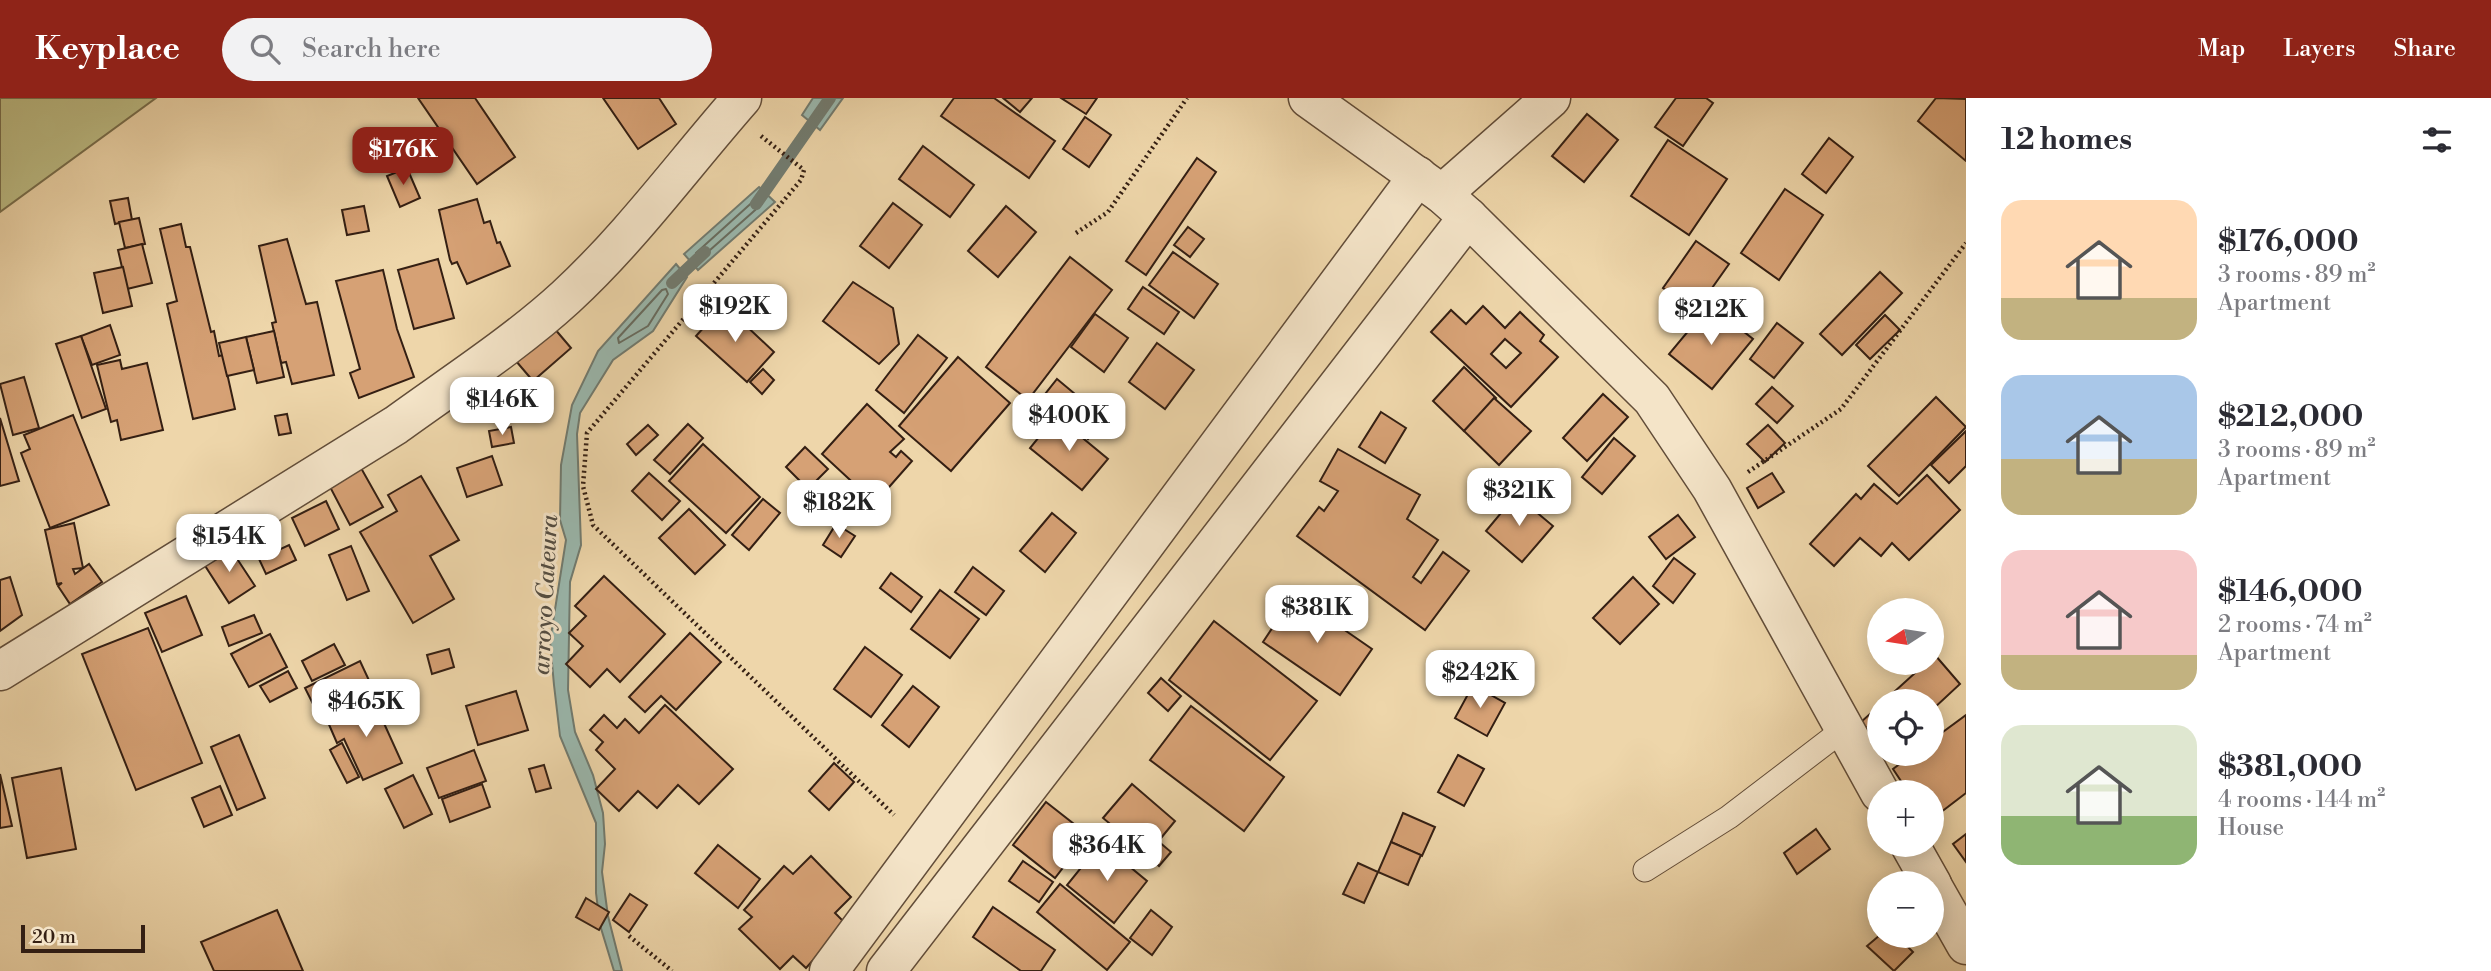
<!DOCTYPE html>
<html lang="en">
<head>
<meta charset="utf-8">
<style>
  :root { --surface:#fff; --page:#f2f2f3; --text:#2b2b33; --muted:#7c7c81; --accent:#8f2418 }
  body { margin:0; font-family:"Libre Bodoni",serif; background:var(--page); color:var(--text); height:100vh; display:flex; flex-direction:column; font-size:26px; white-space:nowrap }
  * { box-sizing:border-box; margin:0 }
  p { font-size:23px; color:var(--muted) }
  .icon { flex:none; width:38px; height:38px; fill:none; stroke:currentColor; stroke-width:2; stroke-linecap:round; stroke-linejoin:round }
  .map { position:relative; flex:1; overflow:hidden }
  .side { display:flex; flex-direction:column; background:var(--surface); width:525px }
  .side>* { flex:none }
  .needle { width:46px; rotate:258deg }
  .controls { position:absolute; left:1867px; top:500px; display:grid; gap:14px }
  .controls a { display:grid; place-items:center; width:77px; height:77px; border-radius:50%; background:var(--surface); box-shadow:0 4px 18px #0003; font-size:35px }
  .scale { position:absolute; left:21px; bottom:18px; width:124px; box-sizing:border-box; padding-left:7px; border:4px solid #341f13; border-top:0; font-size:19px; line-height:24px; white-space:nowrap; color:#341f13; -webkit-text-stroke:5px #f4e4c8; paint-order:stroke }
  .price { position:absolute; translate:-50% -60px; padding:0 16px; border-radius:14px; background:#fff; color:#222; font-size:23px; line-height:46px; filter:drop-shadow(0 2px 4px #0008) }
  .price::after { content:''; position:absolute; left:50%; top:42px; width:21px; height:16px; margin-left:-10px; background:inherit; clip-path:polygon(0 0,100% 0,50% 100%) }
  .price.active { background:var(--accent); color:#fff }
  ul { padding:0; list-style:none }
  li { display:flex; align-items:center; gap:21px; height:175px; padding:0 35px }
  li span { display:grid; place-items:center; flex:none; width:196px; height:140px; border-radius:21px; color:#555 }
  li>.icon { margin-inline-start:auto }
  span .icon { width:84px; height:84px; fill:#fffc; stroke-width:1 }
  li b { font-size:30px }
  h2 { display:flex; justify-content:space-between; align-items:center; height:84px; padding:0 35px; font-size:30px }
  header { display:flex; align-items:center; gap:42px; box-sizing:border-box; height:98px; padding:0 35px; background:var(--accent); color:#fff }
  header strong { font-size:33px }
  nav { display:flex; gap:38px; margin-inline-start:auto; font-size:24px }
  .search { width:490px; height:63px; background:var(--page); display:flex; align-items:center; gap:18px; box-sizing:border-box; padding:0 24px; border-radius:38px; color:var(--muted); font-size:26px }
  main { display:flex; flex:1; min-height:0 }
  .map>svg:first-child { display:block }
  .green { fill:#bdbd85; stroke:#786e4c; stroke-width:2 }
  .water { fill:#9ab8ae; stroke:#717b70; stroke-width:2 }
  .lines { fill:none; stroke-linecap:round; stroke-linejoin:round }
  .shore { stroke:#676c60; stroke-width:2 }
  .stream { stroke:#717b70; stroke-width:12 }
  .building { fill:#d6a175; stroke:#341f13; stroke-width:2; fill-rule:evenodd }
  .service-casing { stroke:#624d39; stroke-width:25 }
  .minor-casing { stroke:#624d39; stroke-width:41 }
  .path { stroke:#341f13; stroke-width:4.5; stroke-dasharray:2 3.5; stroke-linecap:butt }
  .service { stroke:#f4e4c8; stroke-width:23 }
  .minor { stroke:#f4e4c8; stroke-width:38 }
  .labels { text-anchor:middle; stroke-width:6; stroke-linejoin:round; paint-order:stroke }
  .water-label { font-size:24px; font-style:italic; fill:#534d42; stroke:#f4e4c8 }
</style>
</head>
<body>
<header>
<strong>Keyplace</strong>
<div class="search"><svg class="icon" aria-label="search" viewBox="0 0 24 24"><circle cx="10" cy="10" r="6"/><path d="M15 15l6 6"/></svg>Search here</div>
<nav><a>Map</a><a>Layers</a><a>Share</a></nav>
</header>
<main>
<div class="map">
<svg width="1966" height="873" viewBox="0 0 1966 873">
  <rect width="100%" height="100%" fill="#eed6aa"/>
  <filter id="stains"><feTurbulence type="fractalNoise" baseFrequency=".00286" numOctaves="4"/><feColorMatrix values="0 0 0 0 .2 0 0 0 0 .09 0 0 0 0 .02 0 0 0 .5 -.17"/></filter>
  <radialGradient id="worn" r=".72"><stop offset=".6" stop-color="#630" stop-opacity="0"/><stop offset="1" stop-color="#630" stop-opacity=".3"/></radialGradient>
  <path class="green" d="M 0,0 L 156,0 L 0,114 Z"/>
  <g class="water">
    <path d="M 813,0 L 843,0 L 820,32 L 802,17 Z"/>
    <path d="M 759,89 L 775,104 L 698,172 L 684,156 Z"/>
    <path d="M 676,166 L 687,179 L 653,233 L 613,262 L 580,315 L 577,336 L 581,447 L 570,484 L 568,592 L 575,634 L 593,677 L 603,715 L 605,746 L 602,774 L 608,818 L 622,873 L 614,873 L 600,827 L 596,795 L 596,725 L 560,638 L 554,587 L 550,543 L 566,442 L 560,422 L 561,367 L 572,307 L 598,253 Z"/>
  </g>
  <g class="lines">
    <g class="shore">
      <path d="M 757,100 L 762,102 L 762,106 L 701,160 L 697,160 L 696,155 Z"/>
      <path d="M 662,192 L 666,191 L 668,196 L 648,228 L 619,245 L 618,240 Z"/>
    </g>
    <g class="stream">
      <path d="M 756,106 L 830,0"/>
      <path d="M 672,185 L 705,154"/>
    </g>
  </g>
  <g class="building">
    <path d="M 418,0 L 475,0 L 515,59 L 477,86 Z"/>
    <path d="M 603,0 L 659,0 L 676,26 L 638,51 Z"/>
    <path d="M 954,0 L 994,0 L 1055,43 L 1029,80 L 941,18 Z"/>
    <path d="M 1003,0 L 1032,0 L 1020,14 Z"/>
    <path d="M 1061,0 L 1097,0 L 1086,16 Z"/>
    <path d="M 1676,0 L 1706,0 L 1713,5 L 1683,48 L 1655,29 Z"/>
    <path d="M 1936,0 L 1966,1 L 1966,63 L 1918,23 Z"/>
    <path d="M 1587,16 L 1618,42 L 1584,84 L 1552,58 Z"/>
    <path d="M 1085,19 L 1111,37 L 1089,69 L 1063,51 Z"/>
    <path d="M 1829,40 L 1853,59 L 1826,95 L 1802,76 Z"/>
    <path d="M 1668,42 L 1727,81 L 1689,137 L 1631,98 Z"/>
    <path d="M 923,48 L 974,87 L 950,119 L 899,81 Z"/>
    <path d="M 1197,60 L 1216,74 L 1146,177 L 1126,163 Z"/>
    <path d="M 407,70 L 420,100 L 400,109 L 387,78 Z"/>
    <path d="M 1785,91 L 1823,117 L 1779,182 L 1741,155 Z"/>
    <path d="M 128,100 L 132,122 L 115,126 L 110,103 Z"/>
    <path d="M 477,101 L 484,125 L 490,123 L 497,145 L 500,144 L 510,168 L 467,186 L 457,164 L 452,166 L 450,162 L 439,112 Z"/>
    <path d="M 893,105 L 922,127 L 889,170 L 860,148 Z"/>
    <path d="M 364,108 L 369,133 L 347,137 L 342,112 Z"/>
    <path d="M 1006,108 L 1036,134 L 998,179 L 968,153 Z"/>
    <path d="M 139,120 L 145,146 L 125,150 L 119,124 Z"/>
    <path d="M 181,126 L 186,149 L 190,149 L 211,234 L 214,233 L 219,258 L 223,257 L 235,311 L 193,321 L 167,206 L 177,203 L 160,131 Z"/>
    <path d="M 1188,129 L 1204,141 L 1190,159 L 1174,147 Z"/>
    <path d="M 287,141 L 306,206 L 317,204 L 334,277 L 292,286 L 286,264 L 281,265 L 272,225 L 276,224 L 259,148 Z"/>
    <path d="M 1696,143 L 1729,166 L 1695,214 L 1663,190 Z"/>
    <path d="M 142,146 L 152,185 L 127,191 L 118,152 Z"/>
    <path d="M 1173,154 L 1218,186 L 1194,220 L 1149,187 Z"/>
    <path d="M 1070,159 L 1112,192 L 1028,302 L 986,269 Z"/>
    <path d="M 438,161 L 454,220 L 414,231 L 398,172 Z"/>
    <path d="M 123,169 L 132,208 L 103,215 L 94,175 Z"/>
    <path d="M 383,172 L 397,231 L 414,279 L 359,300 L 350,275 L 360,271 L 336,183 Z"/>
    <path d="M 1880,174 L 1902,195 L 1842,257 L 1820,236 Z"/>
    <path d="M 853,184 L 893,210 L 899,246 L 879,266 L 823,223 Z"/>
    <path d="M 1143,189 L 1179,214 L 1164,236 L 1128,211 Z"/>
    <path d="M 724,207 L 774,254 L 747,284 L 696,238 Z"/>
    <path d="M 1710,207 L 1753,241 L 1712,291 L 1669,256 Z"/>
    <path d="M 1483,208 L 1505,230 L 1520,214 L 1544,237 L 1540,243 L 1558,259 L 1511,309 L 1431,234 L 1451,212 L 1466,226 ZM 1505,241 L 1521,255 L 1506,270 L 1491,256 Z"/>
    <path d="M 1095,216 L 1128,240 L 1104,274 L 1071,249 Z"/>
    <path d="M 1885,217 L 1900,232 L 1870,261 L 1856,247 Z"/>
    <path d="M 1777,225 L 1803,245 L 1774,280 L 1750,261 Z"/>
    <path d="M 110,227 L 120,257 L 92,267 L 81,238 Z"/>
    <path d="M 554,230 L 571,250 L 533,283 L 516,263 Z"/>
    <path d="M 274,233 L 284,279 L 257,285 L 246,239 Z"/>
    <path d="M 918,237 L 947,260 L 904,315 L 876,292 Z"/>
    <path d="M 81,238 L 106,311 L 82,320 L 56,246 Z"/>
    <path d="M 246,239 L 254,272 L 227,278 L 219,245 Z"/>
    <path d="M 1157,245 L 1194,272 L 1165,311 L 1129,284 Z"/>
    <path d="M 958,259 L 1010,305 L 951,373 L 899,328 Z"/>
    <path d="M 120,262 L 122,271 L 147,265 L 163,332 L 121,342 L 117,322 L 111,324 L 97,267 Z"/>
    <path d="M 1464,269 L 1496,300 L 1464,333 L 1433,303 Z"/>
    <path d="M 763,271 L 774,282 L 762,296 L 750,284 Z"/>
    <path d="M 24,279 L 39,330 L 13,337 L 0,286 Z"/>
    <path d="M 1057,281 L 1105,321 L 1088,341 L 1042,300 Z"/>
    <path d="M 1772,289 L 1793,308 L 1777,325 L 1756,306 Z"/>
    <path d="M 1603,296 L 1628,319 L 1587,363 L 1563,340 Z"/>
    <path d="M 1936,299 L 1966,329 L 1899,398 L 1868,368 Z"/>
    <path d="M 1494,300 L 1531,333 L 1499,367 L 1464,333 Z"/>
    <path d="M 867,306 L 904,341 L 890,354 L 896,359 L 901,353 L 912,363 L 875,405 L 822,356 Z"/>
    <path d="M 1381,314 L 1406,330 L 1385,365 L 1359,349 Z"/>
    <path d="M 287,316 L 291,335 L 279,337 L 275,318 Z"/>
    <path d="M 73,317 L 109,407 L 50,430 L 21,355 L 30,351 L 24,337 Z"/>
    <path d="M 1056,318 L 1108,361 L 1082,392 L 1030,350 Z"/>
    <path d="M 0,320 L 19,383 L 0,388 Z"/>
    <path d="M 688,326 L 703,340 L 670,376 L 654,362 Z"/>
    <path d="M 648,327 L 658,337 L 636,357 L 627,346 Z"/>
    <path d="M 1768,327 L 1785,345 L 1765,364 L 1747,346 Z"/>
    <path d="M 511,329 L 514,345 L 492,349 L 489,333 Z"/>
    <path d="M 1966,333 L 1966,368 L 1949,385 L 1931,367 Z"/>
    <path d="M 1614,340 L 1635,358 L 1602,396 L 1582,379 Z"/>
    <path d="M 703,346 L 760,399 L 726,435 L 669,383 Z"/>
    <path d="M 805,349 L 828,371 L 808,391 L 786,369 Z"/>
    <path d="M 1338,351 L 1420,397 L 1407,421 L 1438,442 L 1413,479 L 1421,485 L 1443,454 L 1469,473 L 1425,532 L 1297,438 L 1319,409 L 1324,413 L 1338,393 L 1320,383 Z"/>
    <path d="M 492,358 L 502,387 L 467,399 L 457,370 Z"/>
    <path d="M 361,370 L 383,409 L 350,427 L 329,387 Z"/>
    <path d="M 649,375 L 680,403 L 662,422 L 632,393 Z"/>
    <path d="M 1772,375 L 1784,394 L 1758,410 L 1747,390 Z"/>
    <path d="M 1927,377 L 1960,412 L 1909,462 L 1892,445 L 1881,458 L 1860,440 L 1834,468 L 1810,446 L 1856,396 L 1861,401 L 1874,386 L 1897,406 Z"/>
    <path d="M 421,378 L 459,442 L 430,458 L 454,501 L 413,525 L 360,434 L 397,413 L 388,397 Z"/>
    <path d="M 1516,397 L 1553,428 L 1522,464 L 1486,433 Z"/>
    <path d="M 763,401 L 780,415 L 749,452 L 732,437 Z"/>
    <path d="M 326,403 L 339,431 L 305,448 L 292,420 Z"/>
    <path d="M 689,411 L 725,447 L 695,476 L 659,440 Z"/>
    <path d="M 1052,415 L 1076,435 L 1045,474 L 1020,453 Z"/>
    <path d="M 1678,417 L 1695,439 L 1666,461 L 1649,439 Z"/>
    <path d="M 74,425 L 83,470 L 73,471 L 75,476 L 89,466 L 102,484 L 70,506 L 58,488 L 62,485 L 57,486 L 45,432 Z"/>
    <path d="M 836,426 L 855,438 L 841,459 L 823,447 Z"/>
    <path d="M 228,447 L 255,488 L 229,505 L 202,463 Z"/>
    <path d="M 289,447 L 296,462 L 266,476 L 259,461 Z"/>
    <path d="M 351,448 L 369,493 L 347,502 L 329,457 Z"/>
    <path d="M 1674,460 L 1695,476 L 1673,505 L 1653,488 Z"/>
    <path d="M 973,469 L 1004,493 L 986,517 L 955,494 Z"/>
    <path d="M 891,475 L 922,499 L 911,514 L 880,490 Z"/>
    <path d="M 604,478 L 665,536 L 620,584 L 607,571 L 590,589 L 566,566 L 583,548 L 569,535 L 586,518 L 575,508 Z"/>
    <path d="M 10,479 L 22,517 L 0,533 L 0,482 Z"/>
    <path d="M 1633,479 L 1659,506 L 1620,546 L 1593,520 Z"/>
    <path d="M 940,492 L 979,521 L 950,560 L 911,531 Z"/>
    <path d="M 1294,497 L 1372,551 L 1340,597 L 1263,544 Z"/>
    <path d="M 186,498 L 202,537 L 162,554 L 145,515 Z"/>
    <path d="M 254,517 L 262,535 L 229,548 L 222,529 Z"/>
    <path d="M 1214,523 L 1317,603 L 1270,662 L 1169,582 Z"/>
    <path d="M 148,530 L 202,665 L 136,692 L 82,556 Z"/>
    <path d="M 690,535 L 721,564 L 676,612 L 661,598 L 645,614 L 629,599 Z"/>
    <path d="M 270,536 L 287,569 L 249,589 L 231,556 Z"/>
    <path d="M 334,546 L 345,567 L 312,583 L 302,563 Z"/>
    <path d="M 865,549 L 902,577 L 871,619 L 834,591 Z"/>
    <path d="M 449,551 L 454,569 L 432,576 L 427,557 Z"/>
    <path d="M 1935,557 L 1960,586 L 1932,612 L 1932,604 L 1883,604 L 1926,565 L 1932,565 Z"/>
    <path d="M 360,563 L 373,591 L 319,618 L 305,590 Z"/>
    <path d="M 288,573 L 297,590 L 270,604 L 260,588 Z"/>
    <path d="M 1161,580 L 1181,598 L 1168,613 L 1148,595 Z"/>
    <path d="M 1473,587 L 1505,605 L 1487,638 L 1455,620 Z"/>
    <path d="M 913,588 L 939,609 L 909,649 L 882,627 Z"/>
    <path d="M 516,593 L 528,632 L 478,647 L 466,608 Z"/>
    <path d="M 373,601 L 402,665 L 363,682 L 344,641 L 337,645 L 327,622 Z"/>
    <path d="M 665,607 L 733,671 L 699,706 L 678,687 L 657,710 L 638,693 L 619,713 L 596,691 L 615,671 L 596,652 L 603,644 L 590,632 L 604,617 L 617,630 L 625,621 L 639,635 Z"/>
    <path d="M 1880,607 L 1880,645 L 1861,624 Z"/>
    <path d="M 1191,608 L 1284,679 L 1244,733 L 1150,662 Z"/>
    <path d="M 1966,617 L 1966,695 L 1932,721 L 1932,695 L 1909,695 L 1893,671 L 1913,656 L 1932,656 L 1932,642 Z"/>
    <path d="M 239,637 L 265,700 L 237,712 L 211,649 Z"/>
    <path d="M 342,645 L 359,679 L 347,685 L 330,652 Z"/>
    <path d="M 474,652 L 486,683 L 439,700 L 427,670 Z"/>
    <path d="M 1458,657 L 1484,671 L 1464,708 L 1438,694 Z"/>
    <path d="M 834,665 L 854,684 L 829,712 L 809,693 Z"/>
    <path d="M 544,667 L 551,690 L 536,694 L 529,671 Z"/>
    <path d="M 61,670 L 76,751 L 27,760 L 12,680 Z"/>
    <path d="M 0,676 L 12,728 L 0,730 Z"/>
    <path d="M 413,677 L 432,716 L 404,730 L 385,691 Z"/>
    <path d="M 482,686 L 490,709 L 450,724 L 442,701 Z"/>
    <path d="M 1132,686 L 1175,723 L 1147,757 L 1103,720 Z"/>
    <path d="M 220,688 L 232,717 L 204,729 L 192,700 Z"/>
    <path d="M 1046,704 L 1088,737 L 1055,780 L 1013,747 Z"/>
    <path d="M 1403,715 L 1435,729 L 1422,758 L 1391,744 Z"/>
    <path d="M 1816,731 L 1830,751 L 1797,776 L 1784,755 Z"/>
    <path d="M 1966,736 L 1966,764 L 1953,746 Z"/>
    <path d="M 1158,743 L 1171,754 L 1159,768 L 1147,757 Z"/>
    <path d="M 1391,744 L 1421,757 L 1408,787 L 1378,774 Z"/>
    <path d="M 1101,745 L 1147,783 L 1114,825 L 1067,787 Z"/>
    <path d="M 718,747 L 760,781 L 738,810 L 695,775 Z"/>
    <path d="M 811,758 L 851,799 L 835,815 L 846,826 L 806,870 L 793,858 L 780,871 L 739,831 L 752,819 L 744,812 L 784,768 L 793,776 Z"/>
    <path d="M 1023,763 L 1053,784 L 1039,804 L 1009,783 Z"/>
    <path d="M 1358,765 L 1378,774 L 1364,805 L 1343,796 Z"/>
    <path d="M 1060,786 L 1130,844 L 1107,872 L 1037,814 Z"/>
    <path d="M 630,796 L 647,807 L 629,834 L 613,822 Z"/>
    <path d="M 586,800 L 609,814 L 599,832 L 576,819 Z"/>
    <path d="M 993,809 L 1055,852 L 1041,873 L 1021,873 L 973,839 Z"/>
    <path d="M 277,812 L 303,873 L 214,873 L 201,844 Z"/>
    <path d="M 1151,812 L 1172,829 L 1152,857 L 1130,840 Z"/>
    <path d="M 1880,837 L 1897,838 L 1913,854 L 1894,873 L 1867,848 Z"/>
  </g>
  <g class="lines">
    <defs>
      <path id="service" d="M 1645,772 L 1729,719 L 1844,631"/>
      <g id="minor">
        <path d="M 1308,0 L 1442,96 L 1468,119 L 1652,301 L 1712,391 L 1880,695"/>
        <path d="M 1442,96 L 1551,0"/>
        <path d="M 0,573 L 396,327 C 451,287 516,245 566,199 C 631,139 684,66 742,0"/>
        <path d="M 1910,747 L 1932,786"/>
        <path d="M 1932,787 L 1966,847"/>
        <path d="M 829,873 L 1418,78"/>
        <path d="M 886,873 L 1468,119"/>
      </g>
    </defs>
    <use href="#service" class="service-casing"/>
    <use href="#minor" class="minor-casing"/>
    <g class="path">
      <path d="M 761,38 L 804,72 L 801,82 L 587,335 L 583,388 L 593,427 L 894,717"/>
      <path d="M 1076,135 L 1108,114 L 1187,0"/>
      <path d="M 1748,374 L 1841,311 L 1966,145"/>
      <path d="M 629,838 L 672,873"/>
    </g>
    <use href="#service" class="service"/>
    <use href="#minor" class="minor"/>
  </g>
  <g class="labels">
    <g class="water-label">
      <text transform="translate(545 497) rotate(-87)" y="8">arroyo Cateura</text>
    </g>
  </g>
  <rect width="100%" height="100%" filter="url(#stains)"/>
  <rect width="100%" height="100%" fill="url(#worn)"/>
</svg>
<div class="controls">
<a><svg class="needle" viewBox="-14 -14 28 28"><path d="M0-13l5 13h-10z" fill="#e53935"/><path d="M0 13l5-13h-10z" fill="#7c7c81"/></svg></a>
<a><svg class="icon" aria-label="locate" viewBox="0 0 24 24"><circle cx="12" cy="12" r="6"/><path d="M12 2v4M12 18v4M2 12h4M18 12h4"/></svg></a>
<a>+</a>
<a>−</a>
</div>
<div class="scale">20 m</div>
<b class="price active" style="left:403px;top:89px">$176K</b>
<b class="price" style="left:735px;top:246px">$192K</b>
<b class="price" style="left:1711px;top:249px">$212K</b>
<b class="price" style="left:502px;top:339px">$146K</b>
<b class="price" style="left:1069px;top:355px">$400K</b>
<b class="price" style="left:1519px;top:430px">$321K</b>
<b class="price" style="left:839px;top:442px">$182K</b>
<b class="price" style="left:229px;top:476px">$154K</b>
<b class="price" style="left:1317px;top:547px">$381K</b>
<b class="price" style="left:1480px;top:612px">$242K</b>
<b class="price" style="left:366px;top:641px">$465K</b>
<b class="price" style="left:1107px;top:785px">$364K</b>
</div>
<section class="side">
<h2>12 homes<svg class="icon" aria-label="filters" viewBox="0 0 24 24"><path d="M4 7h16M4 17h16"/><circle cx="9" cy="7" r="2"/><circle cx="15" cy="17" r="2"/></svg></h2>
<ul>
<li><span style="background:linear-gradient(#ffd9b3 70%,#c2b280 0)"><svg class="icon" aria-label="home" viewBox="0 0 24 24"><path d="M3 11l9-7 9 7M6 9v11h12V9"/></svg></span><div><b>$176,000</b><p>3 rooms · 89 m²</p><p>Apartment</p></div></li>
<li><span style="background:linear-gradient(#a9c7e8 60%,#c2b280 0)"><svg class="icon" aria-label="home" viewBox="0 0 24 24"><path d="M3 11l9-7 9 7M6 9v11h12V9"/></svg></span><div><b>$212,000</b><p>3 rooms · 89 m²</p><p>Apartment</p></div></li>
<li><span style="background:linear-gradient(#f6c9c9 75%,#c2b280 0)"><svg class="icon" aria-label="home" viewBox="0 0 24 24"><path d="M3 11l9-7 9 7M6 9v11h12V9"/></svg></span><div><b>$146,000</b><p>2 rooms · 74 m²</p><p>Apartment</p></div></li>
<li><span style="background:linear-gradient(#dfe7d0 65%,#8fb573 0)"><svg class="icon" aria-label="home" viewBox="0 0 24 24"><path d="M3 11l9-7 9 7M6 9v11h12V9"/></svg></span><div><b>$381,000</b><p>4 rooms · 144 m²</p><p>House</p></div></li>
</ul>
</section>
</main>
</body>
</html>
